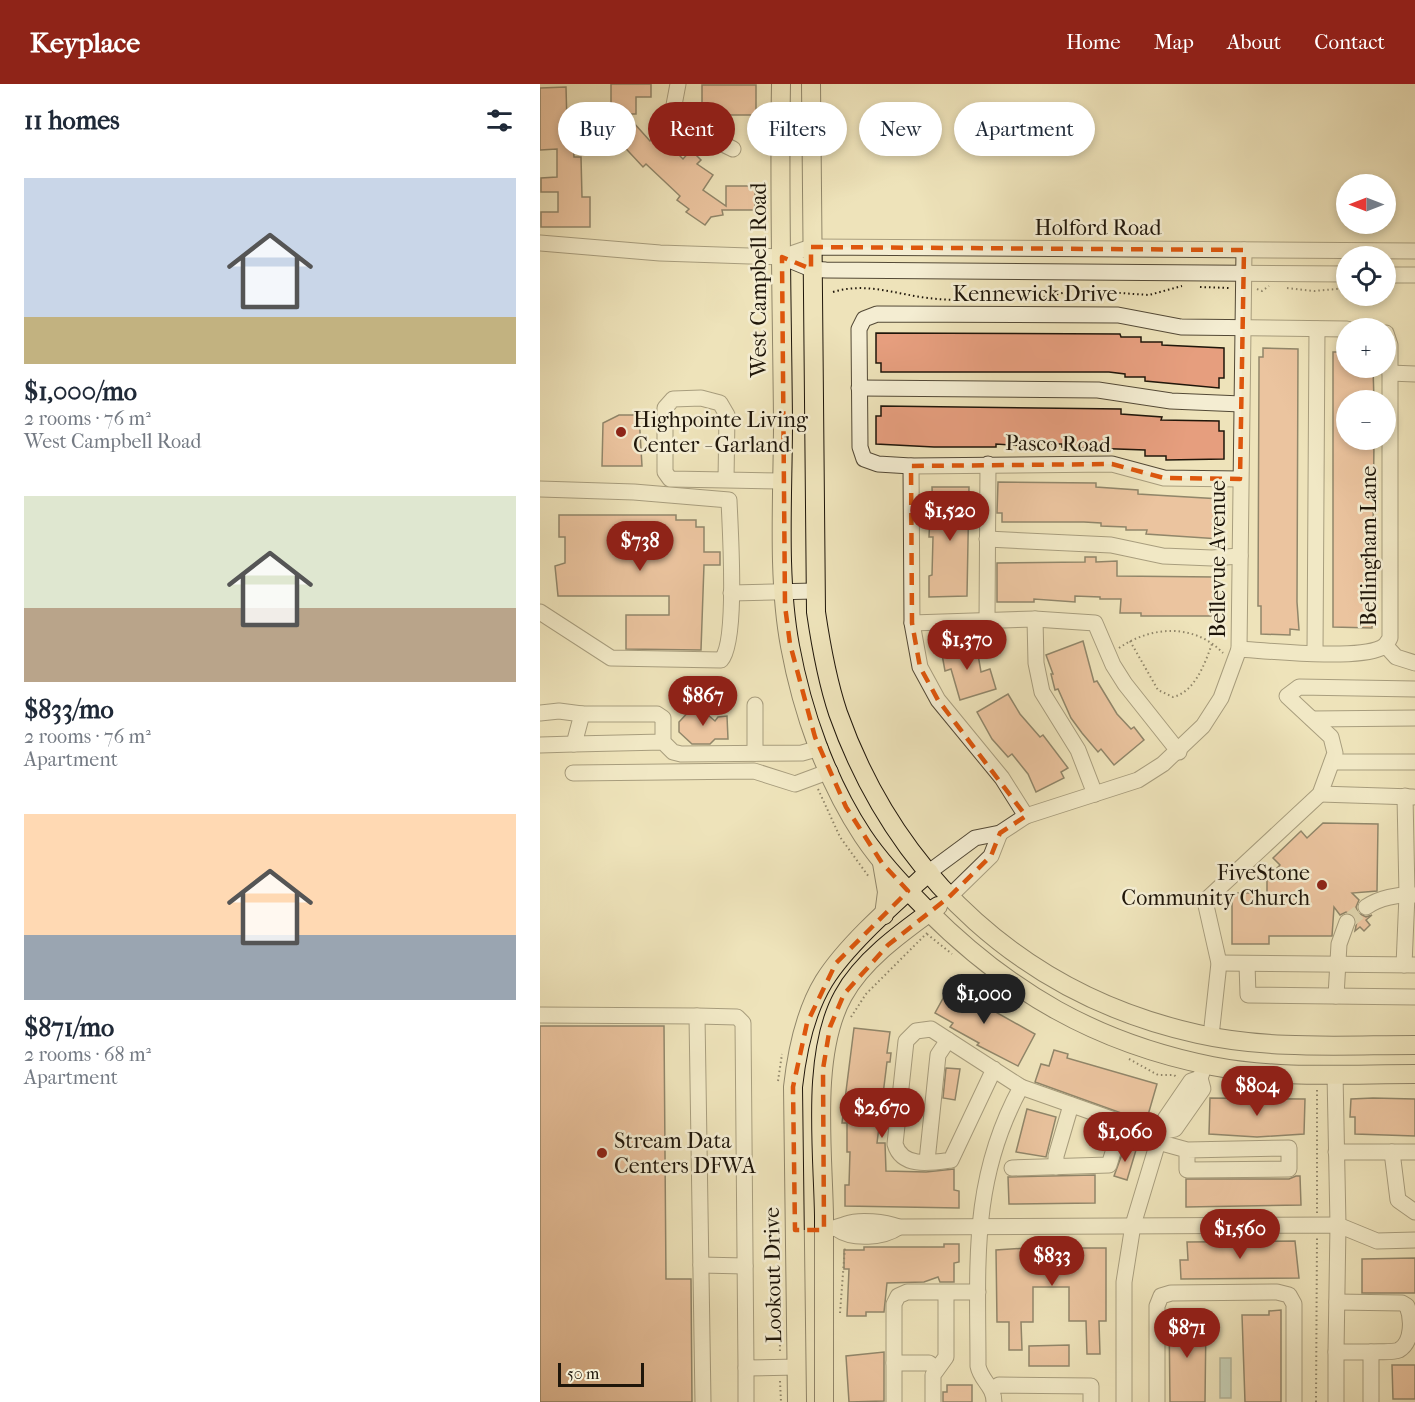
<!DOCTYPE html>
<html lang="en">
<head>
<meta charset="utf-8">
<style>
  :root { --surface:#fff; --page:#f6f6f7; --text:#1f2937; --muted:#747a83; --accent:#8f2418 }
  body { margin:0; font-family:"IM FELL French Canon",serif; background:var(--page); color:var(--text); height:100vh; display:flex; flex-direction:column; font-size:22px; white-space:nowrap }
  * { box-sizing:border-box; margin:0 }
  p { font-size:20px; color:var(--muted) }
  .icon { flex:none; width:33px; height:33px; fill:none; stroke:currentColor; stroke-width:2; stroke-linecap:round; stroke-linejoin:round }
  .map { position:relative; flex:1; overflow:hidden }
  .details { display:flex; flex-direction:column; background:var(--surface); width:540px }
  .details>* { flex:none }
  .hud { position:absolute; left:18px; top:18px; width:570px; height:54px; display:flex; gap:12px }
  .needle { width:39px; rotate:270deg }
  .tools { position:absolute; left:796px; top:90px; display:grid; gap:12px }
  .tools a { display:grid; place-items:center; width:60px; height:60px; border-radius:50%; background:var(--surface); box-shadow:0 3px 9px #0003; font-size:30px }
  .scale { position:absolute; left:18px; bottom:15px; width:86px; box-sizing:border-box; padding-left:6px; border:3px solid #1f160a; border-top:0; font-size:16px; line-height:21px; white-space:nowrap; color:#1f160a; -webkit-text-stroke:4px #f4edd2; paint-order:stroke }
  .price { position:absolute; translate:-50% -51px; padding:0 14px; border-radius:21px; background:var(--accent); color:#fff; font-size:20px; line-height:39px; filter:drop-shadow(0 2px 3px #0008) }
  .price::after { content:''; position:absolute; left:50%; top:36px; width:18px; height:14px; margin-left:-9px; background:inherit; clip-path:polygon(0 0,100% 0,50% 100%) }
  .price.selected { background:#222; color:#fff }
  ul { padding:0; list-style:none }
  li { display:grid; align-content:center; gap:12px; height:318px; padding:0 24px }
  li span { display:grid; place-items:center; height:186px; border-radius:0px; color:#555 }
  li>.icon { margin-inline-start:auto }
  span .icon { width:108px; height:108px; fill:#fffc; stroke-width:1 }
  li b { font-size:26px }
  h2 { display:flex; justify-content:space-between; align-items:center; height:72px; padding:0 24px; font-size:26px }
  .pill { padding:0 21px; border-radius:27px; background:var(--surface); box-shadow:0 3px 9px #0003; font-size:21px; line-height:54px }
  .pill.selected { background:var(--accent); color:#fff }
  header { display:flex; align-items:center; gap:36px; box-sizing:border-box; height:84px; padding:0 30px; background:var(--accent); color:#fff }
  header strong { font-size:28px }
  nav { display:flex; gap:33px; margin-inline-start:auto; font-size:21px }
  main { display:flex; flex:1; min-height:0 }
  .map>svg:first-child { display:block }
  .water { fill:#9abdb5; stroke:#697a71; stroke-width:1.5 }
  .building { fill:#e69e7e; stroke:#1f160a; stroke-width:1.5 }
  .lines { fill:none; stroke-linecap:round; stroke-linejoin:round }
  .minor-tunnel { stroke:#cfc4a0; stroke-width:15; stroke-dasharray:15 8; stroke-linecap:butt }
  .minor-casing { stroke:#534936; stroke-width:17 }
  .major-casing { stroke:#1f160a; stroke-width:20 }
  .path { stroke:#1f160a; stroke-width:2; stroke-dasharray:1.5 3; stroke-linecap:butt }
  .minor { stroke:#f4edd2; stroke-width:15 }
  .major { stroke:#eee3ba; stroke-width:18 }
  .marked { fill:none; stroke:#de560c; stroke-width:4.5; stroke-dasharray:12 8; stroke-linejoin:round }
  .poi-dot { fill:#8f2418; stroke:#f4edd2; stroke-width:2 }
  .labels { text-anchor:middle; stroke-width:5; stroke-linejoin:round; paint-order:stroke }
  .street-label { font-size:22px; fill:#1f160a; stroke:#f4edd2 }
  .poi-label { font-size:22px; fill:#1f160a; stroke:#f4edd2; text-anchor:start }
</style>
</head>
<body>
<header>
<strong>Keyplace</strong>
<nav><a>Home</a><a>Map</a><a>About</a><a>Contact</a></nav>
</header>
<main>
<section class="details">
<h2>11 homes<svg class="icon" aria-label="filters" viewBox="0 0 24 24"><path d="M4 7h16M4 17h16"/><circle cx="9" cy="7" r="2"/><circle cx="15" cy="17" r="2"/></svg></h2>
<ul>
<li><span style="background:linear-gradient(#c9d6e8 75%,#c2b280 0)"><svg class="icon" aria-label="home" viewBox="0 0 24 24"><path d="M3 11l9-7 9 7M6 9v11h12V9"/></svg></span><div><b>$1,000/mo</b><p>2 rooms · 76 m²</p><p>West Campbell Road</p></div></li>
<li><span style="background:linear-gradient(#dfe7d0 60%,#b9a48a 0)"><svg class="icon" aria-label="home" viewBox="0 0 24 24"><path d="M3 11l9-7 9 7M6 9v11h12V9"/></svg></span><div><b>$833/mo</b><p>2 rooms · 76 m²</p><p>Apartment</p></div></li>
<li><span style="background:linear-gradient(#ffd9b3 65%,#9aa5b1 0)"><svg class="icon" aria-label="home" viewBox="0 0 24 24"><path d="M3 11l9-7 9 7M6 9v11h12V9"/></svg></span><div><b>$871/mo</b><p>2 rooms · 68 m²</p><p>Apartment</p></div></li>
</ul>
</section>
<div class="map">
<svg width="875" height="1318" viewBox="0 0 875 1318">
  <rect width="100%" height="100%" fill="#eee3ba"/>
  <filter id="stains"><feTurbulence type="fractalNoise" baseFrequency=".00333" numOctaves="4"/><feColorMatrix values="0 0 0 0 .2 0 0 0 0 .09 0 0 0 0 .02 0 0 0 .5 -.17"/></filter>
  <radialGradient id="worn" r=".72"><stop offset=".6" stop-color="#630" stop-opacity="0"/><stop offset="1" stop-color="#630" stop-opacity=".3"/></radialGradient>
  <rect class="water" x="680" y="1274" width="11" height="40"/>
  <g class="building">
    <path d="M 71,0 L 111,0 L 111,13 L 96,13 L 96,30 L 71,30 Z"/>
    <rect x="162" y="1" width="54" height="30"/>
    <path d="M 26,3 L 27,40 L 32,40 L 34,73 L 41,73 L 42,113 L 50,113 L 50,143 L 1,143 L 1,128 L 18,128 L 18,108 L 1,108 L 1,94 L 17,93 L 17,65 L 0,66 L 0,4 Z"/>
    <path d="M 93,38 L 110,57 L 120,48 L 129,58 L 128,60 L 143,75 L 151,66 L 161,76 L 157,80 L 173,91 L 163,106 L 186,122 L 186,102 L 215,102 L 215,126 L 182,126 L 183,131 L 171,133 L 165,141 L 146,128 L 149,125 L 137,116 L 140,112 L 106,80 L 103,83 L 76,54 Z"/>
    <path d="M 336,249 L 580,250 L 581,253 L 601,253 L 601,258 L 622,258 L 622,261 L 684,264 L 684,294 L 679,294 L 679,304 L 605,297 L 605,293 L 585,293 L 585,290 L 569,288 L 341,288 L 341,279 L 336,279 Z"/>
    <path d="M 723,264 L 758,265 L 757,518 L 759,546 L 750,545 L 750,551 L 721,550 L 721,522 L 718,522 L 719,284 L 719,273 L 723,273 Z"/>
    <path d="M 793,268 L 807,268 L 807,284 L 833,284 L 834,316 L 807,316 L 807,356 L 834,356 L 832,544 L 793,543 Z"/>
    <path d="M 341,322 L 581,325 L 581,330 L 622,333 L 621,336 L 679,337 L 679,347 L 684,347 L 684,375 L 626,376 L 626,372 L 605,372 L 605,366 L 522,363 L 522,360 L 497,360 L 497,363 L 456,360 L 456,363 L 394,363 L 336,360 L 336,332 L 341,332 Z"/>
    <path d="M 79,331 L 99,331 L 102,382 L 62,382 L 63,339 Z"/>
    <path d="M 458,398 L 556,399 L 556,403 L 598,406 L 598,410 L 681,415 L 680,455 L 606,450 L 607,446 L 586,446 L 586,443 L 561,442 L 561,439 L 544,438 L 462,438 L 462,429 L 457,429 Z"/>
    <path d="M 392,403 L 429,403 L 427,512 L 389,513 L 389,492 L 392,491 L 393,453 L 389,453 L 390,431 L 393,431 Z"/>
    <path d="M 19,431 L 136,431 L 136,436 L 156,436 L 156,443 L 164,443 L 164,468 L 180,468 L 180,481 L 164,481 L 161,566 L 86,565 L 86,531 L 129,531 L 129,512 L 18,512 L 15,482 L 25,479 L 25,453 L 19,453 Z"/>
    <path d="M 545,473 L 556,473 L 556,478 L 577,477 L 577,492 L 675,493 L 675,502 L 680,502 L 680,532 L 601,532 L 601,529 L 580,529 L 581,515 L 560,515 L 560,513 L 535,512 L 535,518 L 494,515 L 494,518 L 457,518 L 457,479 L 545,478 Z"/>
    <path d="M 543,557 L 554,598 L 557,597 L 577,630 L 591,645 L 594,643 L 604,656 L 574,681 L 561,665 L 558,668 L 542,649 L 531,634 L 518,605 L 515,606 L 511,590 L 513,590 L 506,571 Z"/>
    <path d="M 436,559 L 441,588 L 450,585 L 456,605 L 420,616 L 411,585 L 405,587 L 401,565 Z"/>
    <path d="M 468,610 L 480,630 L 500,653 L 503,651 L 528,684 L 521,688 L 524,694 L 496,708 L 488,690 L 472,670 L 468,673 L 452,655 L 437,628 Z"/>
    <path d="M 152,624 L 161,625 L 175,637 L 178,633 L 187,632 L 188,655 L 175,655 L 170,660 L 152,660 L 139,648 L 139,638 Z"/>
    <path d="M 783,739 L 838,740 L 837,807 L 812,809 L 819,816 L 816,823 L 818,829 L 826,833 L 832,831 L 826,836 L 830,841 L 824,847 L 820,843 L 815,847 L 817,837 L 814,831 L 806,828 L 800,831 L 794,823 L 792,852 L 729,852 L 729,860 L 692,860 L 692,809 L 727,809 L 727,794 L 740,781 L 733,774 L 761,747 L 767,754 Z"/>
    <path d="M 412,898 L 437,911 L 434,916 L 495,950 L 478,982 L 437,961 L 439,959 L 410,943 L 413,939 L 395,929 Z"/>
    <path d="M 0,942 L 124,942 L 126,1195 L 151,1195 L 152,1318 L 0,1318 Z"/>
    <path d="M 314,944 L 350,948 L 347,969 L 351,969 L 350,978 L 347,978 L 337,1059 L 345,1059 L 346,1087 L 386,1088 L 414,1085 L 414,1106 L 419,1107 L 419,1124 L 305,1122 L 305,1101 L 309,1101 L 310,1068 L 307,1068 L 307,1039 L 302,1039 Z"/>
    <path d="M 514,966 L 528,970 L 527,974 L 617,1000 L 606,1038 L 495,998 L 501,980 L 509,982 Z"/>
    <path d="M 406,984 L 420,985 L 415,1016 L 403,1014 Z"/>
    <path d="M 670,1014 L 765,1015 L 764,1050 L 717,1053 L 669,1050 Z"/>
    <path d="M 833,1014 L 875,1015 L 875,1052 L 815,1050 L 815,1033 L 810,1033 L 811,1015 Z"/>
    <path d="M 487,1025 L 516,1033 L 506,1073 L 476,1068 Z"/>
    <path d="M 585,1062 L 596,1066 L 587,1096 L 574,1092 Z"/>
    <path d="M 555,1091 L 555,1119 L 469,1120 L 468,1093 Z"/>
    <path d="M 756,1092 L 760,1092 L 761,1121 L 646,1123 L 646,1095 L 749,1095 Z"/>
    <path d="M 755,1157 L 759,1194 L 641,1195 L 640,1176 L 648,1176 L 647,1158 Z"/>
    <path d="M 404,1160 L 419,1160 L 419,1178 L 414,1179 L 414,1198 L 400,1198 L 398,1193 L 384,1198 L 347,1199 L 344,1228 L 326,1228 L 326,1232 L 307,1232 L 309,1185 L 304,1185 L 304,1166 L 324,1166 L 324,1163 L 404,1163 Z"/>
    <path d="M 487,1164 L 566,1164 L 566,1237 L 559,1237 L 560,1270 L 547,1270 L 546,1237 L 529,1237 L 529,1203 L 493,1203 L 493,1238 L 481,1238 L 482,1266 L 469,1266 L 469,1238 L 457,1238 L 456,1166 Z"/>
    <path d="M 875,1174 L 875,1209 L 822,1209 L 822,1175 Z"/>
    <path d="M 741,1226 L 741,1318 L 705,1318 L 702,1231 L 729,1231 L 729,1227 Z"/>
    <path d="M 629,1229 L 649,1229 L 649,1236 L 666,1235 L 665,1318 L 630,1318 Z"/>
    <path d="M 529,1261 L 529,1282 L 489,1282 L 489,1262 Z"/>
    <path d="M 344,1268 L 344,1317 L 309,1318 L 306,1272 Z"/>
    <path d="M 852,1281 L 875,1281 L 875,1315 L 853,1315 Z"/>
    <path d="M 407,1301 L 432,1301 L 432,1318 L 403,1318 L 403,1308 L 407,1308 Z"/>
  </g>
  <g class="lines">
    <path class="minor-tunnel" d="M 807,838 L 826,823"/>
    <defs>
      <g id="minor">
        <path d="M 138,0 L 134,21 C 148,43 170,54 193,65"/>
        <path d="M 0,159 L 120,169 L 242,173 L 271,185 L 286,186 L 807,190"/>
        <path d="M 242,173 L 271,163 L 875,167"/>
        <path d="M 846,191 L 875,191"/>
        <path d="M 850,289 L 875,290"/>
        <path d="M 319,304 L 558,306 L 631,317 L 701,320"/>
        <path d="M 371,382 L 372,539 L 380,583 L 398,616 L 462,694 L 486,732"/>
        <path d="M 700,395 L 624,394 L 572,380 L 371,382 L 338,380 L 324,375 L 320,363 L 319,245 L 324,235 L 337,230 L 578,231 L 641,243 L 807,245"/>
        <path d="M 186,396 L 187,331 L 180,319 L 161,314 L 133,315 L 125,324 L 125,388 L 130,395 C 168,396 205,396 243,397"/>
        <path d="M 0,405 L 94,408 L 189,416 C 190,444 198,558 181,576 L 71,574 L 0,528"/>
        <path d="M 447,455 L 571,461 L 623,472 L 672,474 L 700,472"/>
        <path d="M 191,509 L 274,507"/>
        <path d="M 495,535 L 496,579 L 502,608 L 538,666 L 555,710"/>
        <path d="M 447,537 L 448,380"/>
        <path d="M 372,539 L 495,535 L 555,539 L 573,581 L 585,600 L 639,668"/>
        <path d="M 846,562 L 856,573 L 875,579"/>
        <path d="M 699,565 C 730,567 815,576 841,564 C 846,562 847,559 850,554 L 850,261 L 846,249"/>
        <path d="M 775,569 L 777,245"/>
        <path d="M 215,621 L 215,669"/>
        <path d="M 0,629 L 19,627 L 42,630"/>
        <path d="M 772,635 L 875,634"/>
        <path d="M 123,658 L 123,634 L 117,630 L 42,630 L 34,660 L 123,658 L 133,668 L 141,670 L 262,669 L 280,664"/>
        <path d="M 0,661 L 34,660"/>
        <path d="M 792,678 L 875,678"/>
        <path d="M 33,689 L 214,687 L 255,700 L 290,687"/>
        <path d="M 780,710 L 873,713"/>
        <path d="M 389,788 L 435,754 L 460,749 L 486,732 L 598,696 L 623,680 L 663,642 L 681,614 L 699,565 L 704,166"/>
        <path d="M 409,813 L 451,772 L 460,749"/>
        <path d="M 826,823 C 839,814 858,810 875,811"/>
        <path d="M 679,879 L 875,881"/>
        <path d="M 707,880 L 708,911 L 875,913"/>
        <path d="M 864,881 L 867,811 L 865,712"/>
        <path d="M 796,912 L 799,860 L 807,838"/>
        <path d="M 0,931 L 157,932 L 163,1318"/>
        <path d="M 157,932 L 197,933 L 203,939 L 206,1284 L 257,1283"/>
        <path d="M 671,952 L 679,879 L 665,817 L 780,710 L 795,669 L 791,653 L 747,612 L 759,603 L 875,605"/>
        <path d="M 454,985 L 411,1076 C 390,1079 362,1084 355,1060 L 366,957 L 376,947 L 391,945 L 481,1003 L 600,1045"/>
        <path d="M 795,990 L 798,1141 L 837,1157 L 875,1156"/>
        <path d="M 624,1047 L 635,1045 L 663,1005 L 660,994 L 663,986"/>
        <path d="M 618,1058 L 647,1066 L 749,1064 L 749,1085 L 647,1086 L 647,1066"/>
        <path d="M 796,1068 L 875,1068"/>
        <path d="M 852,1068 L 858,1116 L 875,1128"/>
        <path d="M 387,1077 L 398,971 L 408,956"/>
        <path d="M 516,1083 L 516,1072 L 531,1021"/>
        <path d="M 472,1084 L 569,1081 L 582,1040"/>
        <path d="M 297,1145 C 313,1156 343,1154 359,1143"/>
        <path d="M 284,1146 C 294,1145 297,1143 306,1140 C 320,1135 345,1138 359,1143 L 798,1141 L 796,1268 L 831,1268 L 831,1318"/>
        <path d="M 161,1181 L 205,1182"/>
        <path d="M 797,1218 L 862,1219 L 867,1222 C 872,1234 873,1258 859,1266 C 852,1269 839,1267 831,1268"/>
        <path d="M 354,1279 L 389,1279 L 396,1284"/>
        <path d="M 452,1305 L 459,1301 L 551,1302 L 551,1318"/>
        <path d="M 206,1318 L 206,1284"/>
        <path d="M 354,1318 L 354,1220 L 358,1212 L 367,1208 L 438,1208"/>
        <path d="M 393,1318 L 393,1291 L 406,1273 L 406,1209"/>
        <path d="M 454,1318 C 454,1302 441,1297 438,1282 C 438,1181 430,1096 481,1003"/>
        <path d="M 584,1318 L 584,1198 L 593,1141 L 625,1035 L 651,997 L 660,994"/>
        <path d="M 617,1318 L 617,1222 L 621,1212 L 631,1209 L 737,1208 L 749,1211 L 754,1220 L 754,1318"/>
        <path d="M 796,1318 L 796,1268"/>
      </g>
      <g id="major">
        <path d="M 241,0 C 239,112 242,225 243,338 C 243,409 237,493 250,562 C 262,627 286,696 323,752 C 341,779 363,802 387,826 C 469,908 556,959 672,982 C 738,995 808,990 875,990"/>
        <path d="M 271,0 L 276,528 C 281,562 287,596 298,629 C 357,795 486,912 658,950 C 729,966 803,961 875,961"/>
        <path d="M 342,779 L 347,808 L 344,831"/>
        <path d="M 257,1318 L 253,1003 C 257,967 265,928 284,897 C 307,860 356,818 389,788"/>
        <path d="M 284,1318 C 284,1256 284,1194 284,1132 C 283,1066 271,970 303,912 C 323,875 365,846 398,822"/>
      </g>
    </defs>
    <use href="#minor" class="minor-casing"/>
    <use href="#major" class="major-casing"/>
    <g class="path">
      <path d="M 660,203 L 690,204"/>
      <path d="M 747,204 L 774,207 L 807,204"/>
      <path d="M 717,205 L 722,207 L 729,202"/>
      <path d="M 293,208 C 326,198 355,210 388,214 C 412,217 438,216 462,216"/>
      <path d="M 486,217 L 536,206 L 609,211 L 642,202"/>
      <path d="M 590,557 L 618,606 L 633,613 C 655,608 665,579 672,560"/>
      <path d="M 579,564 C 611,542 654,539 683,569"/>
      <path d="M 278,705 L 300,753 L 329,793"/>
      <path d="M 387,850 L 412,870"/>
      <path d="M 311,933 L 326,910 L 387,849"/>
      <path d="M 589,975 L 618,991 L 634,991 L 638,994"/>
      <path d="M 238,997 L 242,970"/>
      <path d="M 777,1129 L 777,1006"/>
      <path d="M 239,1180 L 240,1270"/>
      <path d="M 300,1229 L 305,1163"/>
      <path d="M 240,1297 L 241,1318"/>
      <path d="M 776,1318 L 777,1153"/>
    </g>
    <use href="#minor" class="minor"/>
    <use href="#major" class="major"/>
  </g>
  <path d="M0 0H875V1318H0ZM 271,163 L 704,166 L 700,395 L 624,394 L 572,380 L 371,382 L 372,539 L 380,583 L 398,616 L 486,732 L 460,749 L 451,772 L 409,813 L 348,861 L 304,910 L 290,943 L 283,985 L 284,1146 L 255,1146 L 253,1003 L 267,939 L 296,879 L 368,807 L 342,779 L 306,723 L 275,653 L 250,560 L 245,522 L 242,173 L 271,185 Z" fill="#eee3ba" fill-opacity=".55" fill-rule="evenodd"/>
  <path class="marked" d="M 271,163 L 704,166 L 700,395 L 624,394 L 572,380 L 371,382 L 372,539 L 380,583 L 398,616 L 486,732 L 460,749 L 451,772 L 409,813 L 348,861 L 304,910 L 290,943 L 283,985 L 284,1146 L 255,1146 L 253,1003 L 267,939 L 296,879 L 368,807 L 342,779 L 306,723 L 275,653 L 250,560 L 245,522 L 242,173 L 271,185 Z"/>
  <g class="poi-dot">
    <circle cx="81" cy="348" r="6"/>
    <circle cx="782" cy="801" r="6"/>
    <circle cx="62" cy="1069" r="6"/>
  </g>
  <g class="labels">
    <g class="street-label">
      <text x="558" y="151">Holford Road</text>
      <text transform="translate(218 196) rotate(-90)" y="8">West Campbell Road</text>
      <text x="495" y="217">Kennewick Drive</text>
      <text transform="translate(518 359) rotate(1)" y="8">Pasco Road</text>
      <text transform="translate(828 462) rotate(-90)" y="8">Bellingham Lane</text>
      <text transform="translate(677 475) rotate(-90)" y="8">Bellevue Avenue</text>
      <text transform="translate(232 1191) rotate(-91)" y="8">Lookout Drive</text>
    </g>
    <g class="poi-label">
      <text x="93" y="343">Highpointe Living<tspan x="93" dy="25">Center - Garland</tspan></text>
      <text x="770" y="796" text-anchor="end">FiveStone<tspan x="770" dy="25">Community Church</tspan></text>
      <text x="74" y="1064">Stream Data<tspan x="74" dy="25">Centers DFWA</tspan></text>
    </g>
  </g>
  <rect width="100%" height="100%" filter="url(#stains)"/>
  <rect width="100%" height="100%" fill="url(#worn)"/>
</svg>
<div class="tools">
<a><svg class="needle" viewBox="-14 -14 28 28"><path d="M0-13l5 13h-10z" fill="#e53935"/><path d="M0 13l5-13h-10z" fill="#747a83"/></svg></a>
<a><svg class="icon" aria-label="locate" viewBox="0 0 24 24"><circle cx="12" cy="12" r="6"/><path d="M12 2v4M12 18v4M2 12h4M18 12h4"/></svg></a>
<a>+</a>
<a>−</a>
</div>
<div class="scale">50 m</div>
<b class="price" style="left:410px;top:458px">$1,520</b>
<b class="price" style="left:100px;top:488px">$738</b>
<b class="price" style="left:427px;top:587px">$1,370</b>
<b class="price" style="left:163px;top:643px">$867</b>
<b class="price selected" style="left:444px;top:941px">$1,000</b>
<b class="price" style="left:717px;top:1033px">$804</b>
<b class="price" style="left:342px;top:1055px">$2,670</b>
<b class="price" style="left:585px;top:1079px">$1,060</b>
<b class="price" style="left:700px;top:1176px">$1,560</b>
<b class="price" style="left:512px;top:1203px">$833</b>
<b class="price" style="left:647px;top:1275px">$871</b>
<div class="hud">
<a class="pill">Buy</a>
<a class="pill selected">Rent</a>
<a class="pill">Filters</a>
<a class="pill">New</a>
<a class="pill">Apartment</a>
</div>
</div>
</main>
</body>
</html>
